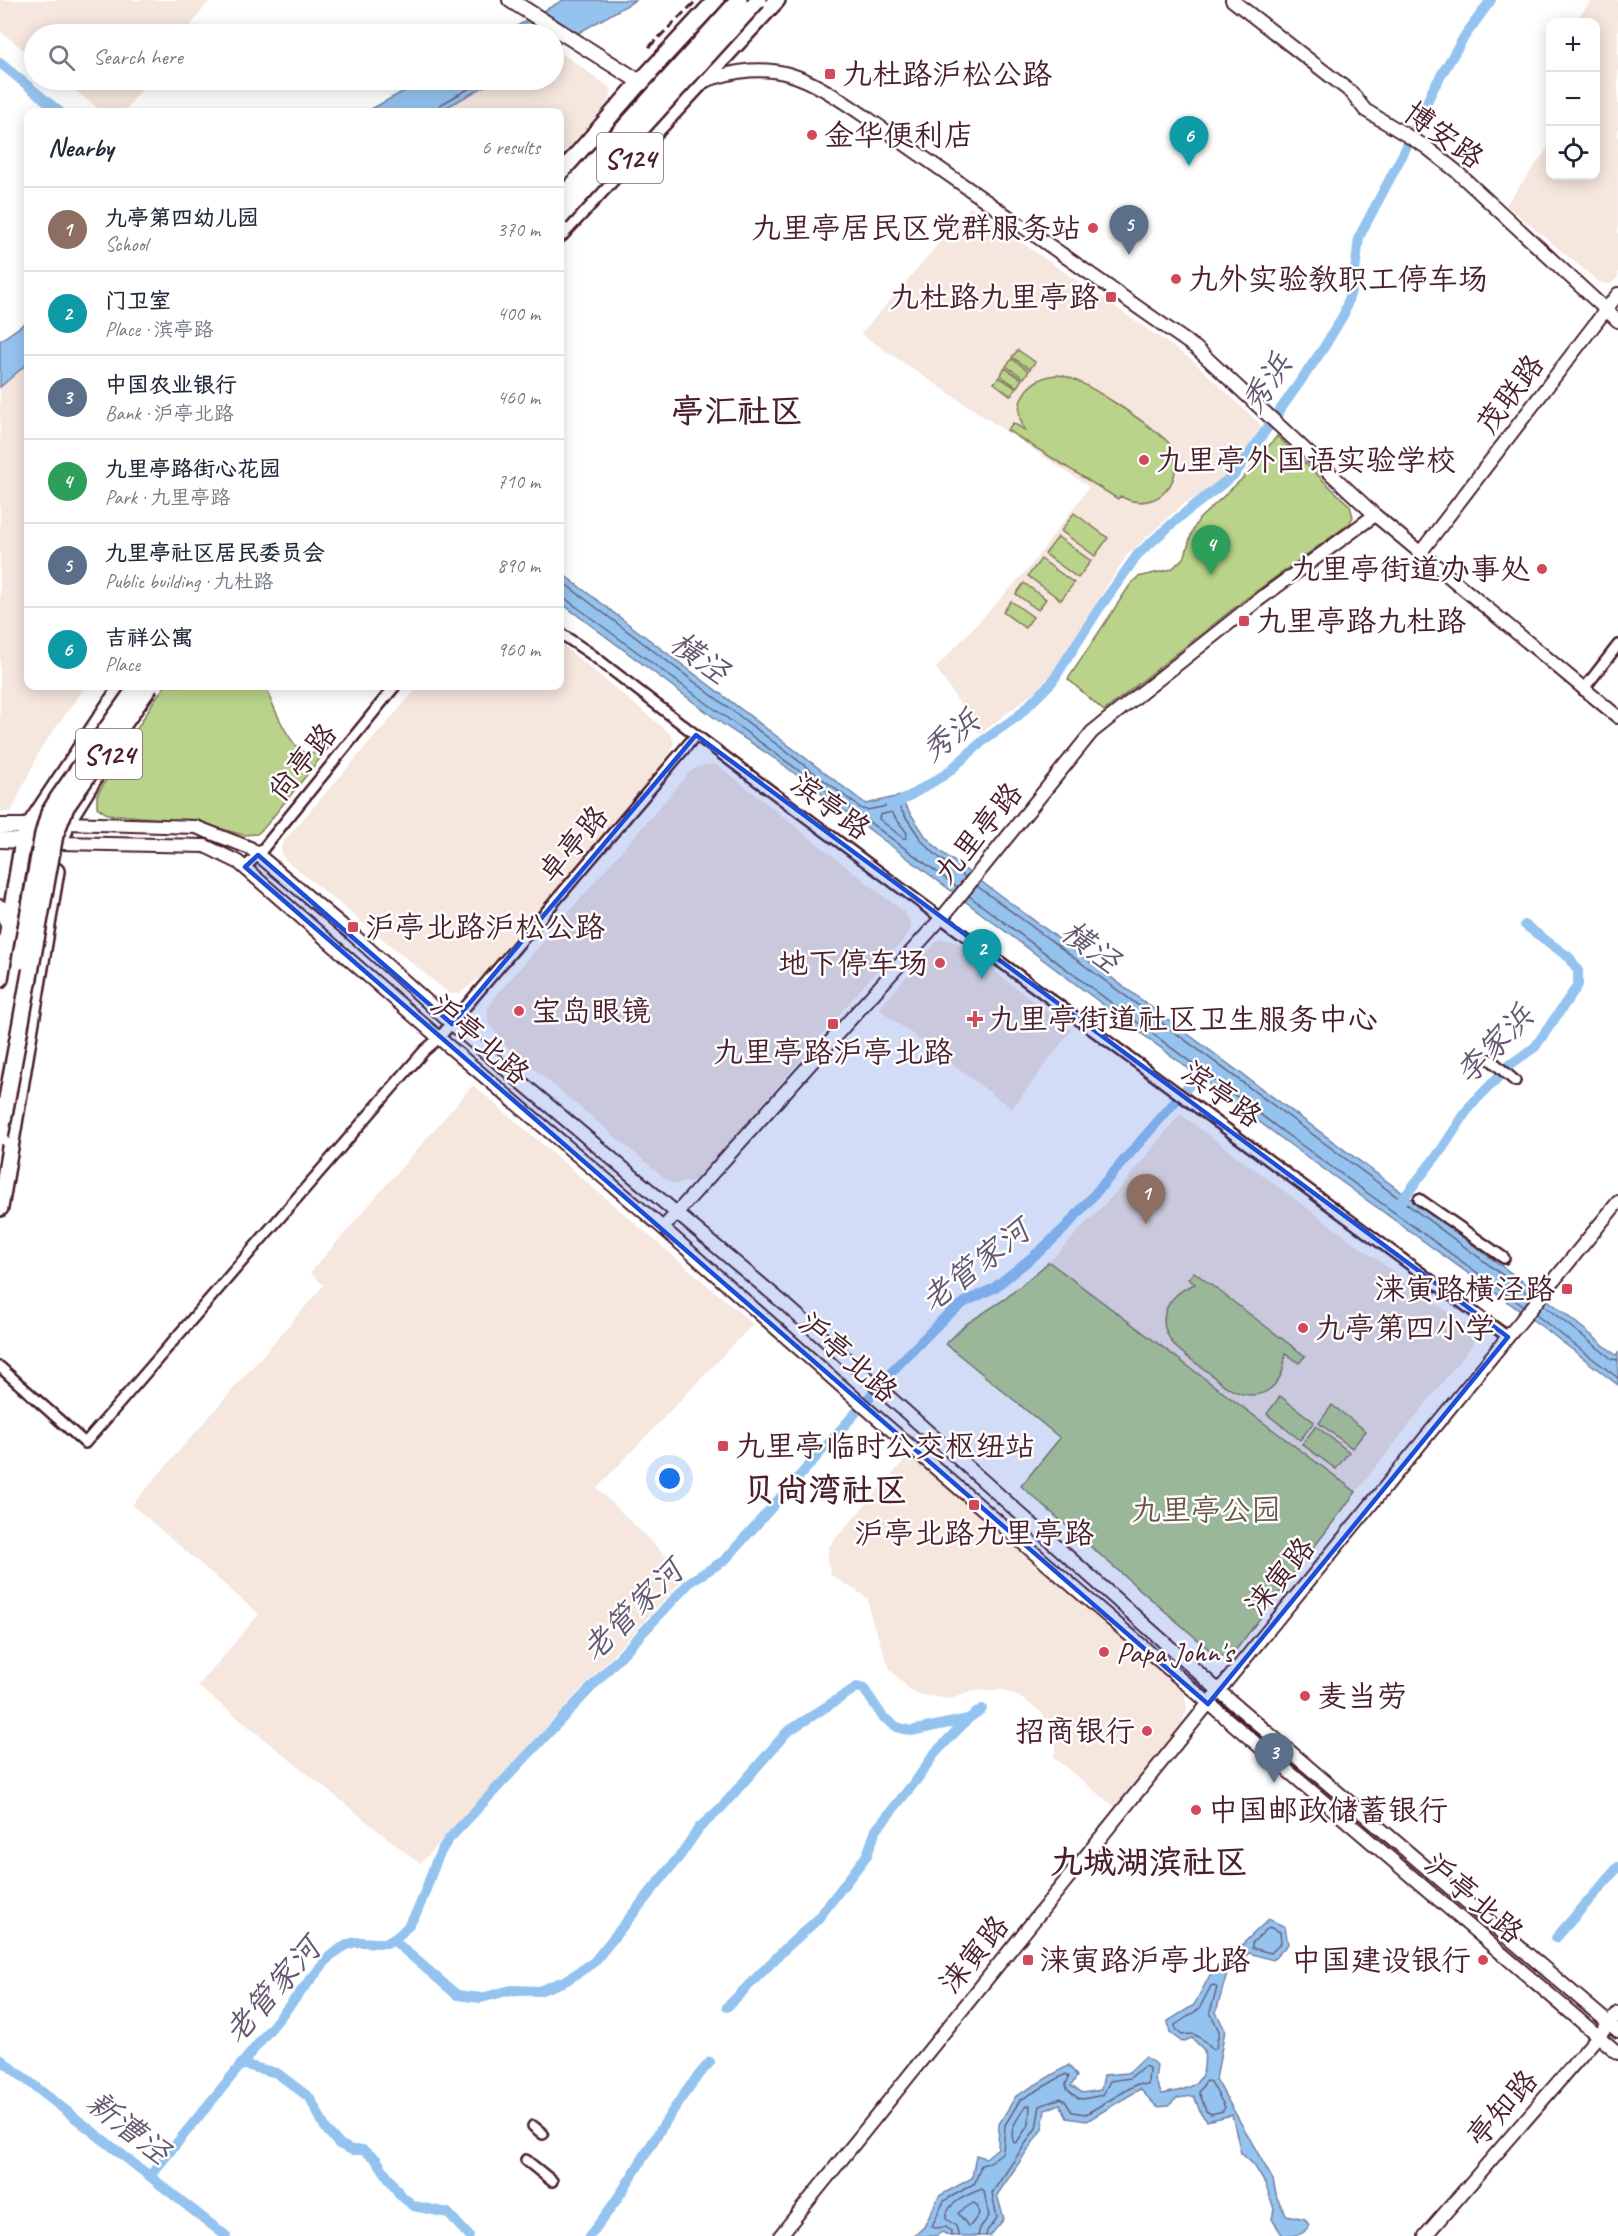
<!DOCTYPE html>
<html lang="en">
<head>
<meta charset="utf-8">
<style>
  body { margin:0; font-family:Caveat,"LXGW WenKai TC",sans-serif; background:#f6f6f7; color:#1f2937 }
  .controls { position:absolute; right:18px; top:18px; display:grid; overflow:hidden; border-radius:12px; box-shadow:0 3px 15px #0003 }
  .controls button { width:54px; height:54px; display:grid; place-items:center; padding:0; border:0; border-bottom:2px solid #e0e1e3; background:#fff; color:#1f2937; font:30px sans-serif }
  .you { position:absolute; left:670px; top:1479px; width:21px; height:21px; margin:-15px; border:4px solid #fff; border-radius:50%; background:#1a73e8; box-shadow:0 0 0 9px #1a73e833 }
  .badge { display:grid; place-items:center; width:39px; height:39px; border-radius:50%; background:#b45309; color:#fff; font-size:20px; font-weight:700 }
  .pin { position:absolute; translate:-50% -50px; filter:drop-shadow(0 2px 3px #0008) }
  .pin::after { content:''; position:absolute; top:32px; width:21px; height:18px; background:inherit; clip-path:polygon(0 0,100% 0,50% 100%) }
  .list { margin:0; padding:0; list-style:none }
  h2 { display:flex; justify-content:space-between; align-items:center; height:78px; margin:0; padding:0 24px; font-size:26px }
  h2 small { font-size:20px; font-weight:400; color:#747a83 }
  .list li { display:grid; grid-template-columns:39px 1fr auto; gap:18px; align-items:center; box-sizing:border-box; height:84px; padding:0 24px; border-top:2px solid #e0e1e3 }
  .list b { display:block; font-size:22px; white-space:nowrap }
  .list p { margin:0; font-size:20px; white-space:nowrap; color:#747a83 }
  .list em { font-size:20px; font-style:normal; color:#747a83 }
  .icon { flex:none; width:33px; height:33px; fill:none; stroke:currentColor; stroke-width:2; stroke-linecap:round; stroke-linejoin:round }
  .map { position:relative; flex:none; width:1618px; height:2236px; overflow:hidden }
  .search { position:absolute; background:#fff; box-shadow:0 3px 15px #0003; left:24px; top:24px; width:540px; height:66px; display:flex; align-items:center; gap:15px; box-sizing:border-box; padding:0 21px; border-radius:33px; color:#747a83; font-size:22px }
  .panel { position:absolute; background:#fff; box-shadow:0 3px 15px #0003; left:24px; top:108px; width:540px; height:582px; border-radius:12px }
  .map>svg:first-child { display:block }
</style>
</head>
<body>
<div class="map">
<svg width="1618" height="2236" viewBox="0 0 1618 2236">
  <rect width="100%" height="100%" fill="#fff"/>
  <filter id="ink" filterUnits="userSpaceOnUse"><feTurbulence type="fractalNoise" baseFrequency=".0167" numOctaves="2"/><feDisplacementMap in="SourceGraphic" scale="12" xChannelSelector="R" yChannelSelector="G"/><feConvolveMatrix kernelMatrix="1 2 1 2 8 2 1 2 1" color-interpolation-filters="sRGB"/></filter>
  <g filter="url(#ink)">
    <path fill="#f5e6de" d="M0,0H210L184,34H34V58L0,31Z
      M1592,0H1618V277L1612,283L1605,284L1599,282L1506,205L1550,145V176H1596V22H1574Z
      M554,48L609,87L612,91L608,104L560,157V112H438L496,80H554Z
      M61,80H149L124,112H103Z
      M970,207L1192,360L1262,426L1230,472L1210,489L1182,505L1127,555L1050,675L1033,693L980,734L936,668L1029,568L1089,487L861,334Z
      M28,363V686H86L41,748L11,812H0V387Z
      M560,643L666,730L671,735L674,743L670,753L518,948L464,990L458,994H450L286,860L282,855L281,847L284,841L419,686H560Z
      M706,765H716L724,770L904,912L910,921L911,927L908,934L702,1175L694,1181L675,1184L667,1180L503,1043L488,1022V1009L496,996L689,773L697,767Z
      M942,939L956,942L1071,1030L1012,1109L879,1009L936,942Z
      M473,1085L753,1324L597,1488L686,1576L420,1864L198,1686L259,1614L132,1505L324,1285L310,1273Z
      M1180,1114L1472,1330L1474,1336L1473,1344L1356,1492L1049,1262L1122,1186Z
      M910,1454L1180,1686L1184,1692L1187,1708L1182,1723L1115,1807L1054,1758L1057,1740L1051,1726L1041,1712L1023,1699L1004,1690L974,1691L950,1699L922,1695L909,1689L890,1669L871,1618L868,1598L831,1575L827,1561L829,1546Z"/>
    <path fill="#b9d38a" stroke="#82795a" stroke-width="1.5" d="M1018,350L1035,362L1030,369L1012,357Z
      M1012,359L1029,371L1024,378L1006,366Z
      M1005,368L1022,379L1017,387L1000,375Z
      M1058,375C1081,376 1149,425 1168,442C1191,477 1157,517 1120,496L1118,499L1007,430L1013,423L1025,430C1009,403 1029,376 1058,375Z
      M999,377L1016,388L1011,396L994,383Z
      M1277,436L1350,506L1353,517L1349,524L1244,600L1104,711L1068,679L1130,585L1138,577L1172,569L1185,556L1192,532L1199,519L1243,478Z
      M1074,513L1108,538L1095,556L1061,531Z
      M1058,537L1091,561L1078,578L1045,554Z
      M1041,559L1074,583L1061,600L1028,576Z
      M1024,583L1046,599L1038,610L1016,594Z
      M1011,601L1033,617L1025,628L1003,612Z
      M165,686H266C271,702 291,752 309,754L330,746L264,828L257,834L243,835L198,822L107,814L97,807V795L155,699Z
      M1049,1262L1356,1492L1235,1651C1227,1657 1222,1659 1213,1653L1021,1486L1060,1438L946,1344L966,1324L1005,1299Z
      M1194,1272L1305,1356L1299,1363L1285,1353C1286,1377 1270,1400 1243,1394C1229,1391 1218,1380 1208,1372C1197,1363 1184,1356 1175,1346C1153,1320 1167,1295 1195,1284L1188,1279Z
      M1280,1396L1314,1422L1300,1440L1267,1414Z
      M1332,1405L1366,1431L1352,1448L1319,1423Z
      M1316,1426L1349,1452L1336,1469L1302,1444Z"/>
    <path fill="#94c3ef" stroke="#7681a1" stroke-width="1.5" d="M563,0H636L554,47V34H503Z
      M424,80H496L438,112H366Z
      M28,321V363L0,387V341Z
      M560,572L866,804L899,796L926,837L940,851L1553,1304L1616,1355L1618,1353V1385L1548,1331L1285,1141L774,758L724,725L560,602Z
      M1269,1919L1285,1927L1288,1944L1273,1960L1249,1953L1227,1973L1216,2012L1225,2030L1216,2079L1273,2180L1277,2198L1286,2215L1305,2219L1309,2225C1304,2236 1295,2236 1283,2236L1272,2219L1274,2209L1266,2185L1254,2165L1241,2153L1232,2115L1207,2121L1201,2114L1194,2096L1177,2098L1168,2106L1157,2107L1140,2089L1087,2121L1067,2118L1060,2104L1045,2110L1042,2129L997,2195L1004,2219L990,2236H950L942,2232L936,2236H914L924,2227L939,2196L972,2178L976,2155L986,2158L998,2148L999,2124L1016,2096L1069,2065L1077,2076L1071,2086L1082,2093L1101,2090L1104,2075L1128,2073L1145,2057L1157,2065L1155,2080L1162,2094C1193,2089 1208,2084 1204,2050L1192,2038L1182,2042L1170,2033L1168,2021L1194,2005L1210,1975Z"/>
    <g fill="none" stroke-linecap="round" stroke-linejoin="round">
      <path stroke="#686179" stroke-width="1.5" d="M436,112L440,105L484,80
        M560,580L862,809L867,810L897,804L922,841L936,855L965,877
        M560,597L566,599C695,696 827,790 957,887
        M891,812L907,833L906,838H903L879,819L880,815Z
        M977,886L1531,1296
        M969,896L1289,1136L1523,1306
        M1543,1305L1612,1359L1618,1360
        M1536,1315L1618,1378
        M1269,1927L1280,1932L1281,1943L1271,1953L1252,1948V1943Z
        M1214,1985L1217,1988L1210,2012L1219,2031L1216,2048L1213,2050C1202,2040 1198,2031 1182,2035L1176,2030L1175,2025L1199,2009L1211,1986Z
        M1206,2081L1211,2082L1225,2107L1223,2111L1211,2114L1206,2111L1199,2092Z
        M1030,2105L1029,2124L1017,2142L1014,2143C1008,2129 1018,2118 1026,2106Z
        M973,2203L977,2205L979,2214L971,2225L968,2226L958,2213Z
        M951,2236V2231L946,2227L935,2228L932,2226L944,2201L975,2183L981,2165L989,2163L1003,2152L1005,2125L1020,2100L1066,2074L1069,2077L1066,2084L1067,2089L1078,2098L1083,2099L1103,2095L1110,2081L1130,2078L1144,2066L1149,2068L1148,2085L1137,2084L1086,2114L1072,2112L1065,2101L1061,2098L1040,2106L1036,2128L992,2193L997,2218L987,2231L986,2236
        M959,2236L956,2226L946,2219C945,2203 969,2194 982,2189L984,2191L989,2216L980,2228L978,2236"/>
      <path stroke="#94c3ef" stroke-width="10" d="M0,63L60,112
        M891,807L946,774L984,740L1018,716L1052,682L1098,610L1138,554L1181,516L1235,474L1323,349L1344,314L1354,281L1359,237L1404,152L1433,89L1464,37L1491,0
        M1398,1205L1442,1149L1470,1106L1511,1064L1535,1047L1578,985V971L1570,958L1525,925
        M1556,1938L1618,1867
        M393,1940L457,1995L481,1998L511,1990L539,1991L567,1980L594,1962L682,1853L699,1828L722,1807L787,1732L857,1687L864,1689L883,1717L897,1727L911,1731L968,1719
        M727,2007L787,1947L817,1920L867,1855L876,1830L918,1778L935,1753L968,1719L982,1709
        M0,2059L226,2236
        M241,2064L277,2073L310,2098L326,2129L339,2144L352,2150H363L376,2159L400,2195L414,2206L448,2213L469,2236
        M150,2176L330,1956C358,1935 357,1944 387,1943C427,1924 424,1871 449,1839L691,1581L725,1560L898,1365L946,1316L965,1302L994,1288L1040,1251L1065,1228L1207,1065
        M589,2236C635,2182 662,2115 710,2062"/>
      <defs>
        <path id="minor" d="M560,633L591,654L696,735L941,918L1508,1337
          M1583,690L1618,645
          M245,867L258,855L395,686
          M1491,1060L1515,1081
          M1419,1199L1504,1258
          M0,1367L85,1443L424,1051L439,1038L696,735
          M533,2126L543,2134
          M526,2160L552,2181"/>
        <path id="tertiary" d="M1232,0L1352,93L1365,110L1426,147L1456,171L1618,321
          M701,82C776,56 804,75 866,117L1196,348L1375,515L1618,717
          M1420,553L1618,294
          M66,823L196,827L250,848L350,932L452,1024L787,1306L1219,1691L1618,2031
          M60,843L205,846L238,862L439,1038L663,1228L874,1415L1198,1694L1618,2053
          M663,1228L945,914L1092,732L1257,601L1375,515
          M780,2236L1208,1704L1618,1202
          M1425,2236L1618,2013"/>
        <path id="secondary" d="M510,0L640,82L673,84
          M0,826H37
          M0,840L52,842
          M0,907L9,926"/>
        <path id="primary" d="M560,174L640,82L716,0
          M560,234L777,0
          M64,832L66,823L94,778
          M0,979L23,841L28,828L122,686
          M0,1208L56,871"/>
      </defs>
      <use href="#minor" stroke="#4a1f2b" stroke-width="14"/>
      <use href="#tertiary" stroke="#4a1f2b" stroke-width="16"/>
      <use href="#secondary" stroke="#4a1f2b" stroke-width="18"/>
      <use href="#primary" stroke="#4a1f2b" stroke-width="20"/>
      <use href="#minor" stroke="#fff" stroke-width="9"/>
      <use href="#tertiary" stroke="#fff" stroke-width="12"/>
      <use href="#secondary" stroke="#fff" stroke-width="14"/>
      <use href="#primary" stroke="#fff" stroke-width="15"/>
      <path stroke="#4a1f2b" stroke-width="3" stroke-dasharray="9 4.5" stroke-linecap="butt" d="M649,47L697,0"/>
      <defs>
        <path id="primary-bridge" d="M560,199L739,0
          M560,218L758,0
          M20,961L43,834L49,813L58,798L137,686
          M0,1137L55,835L66,807L150,686"/>
      </defs>
      <use href="#primary-bridge" stroke="#4a1f2b" stroke-width="20" stroke-linecap="butt"/>
      <use href="#primary-bridge" stroke="#fff" stroke-width="15"/>
    </g>
  </g>
  <path fill="#1d4ed8" fill-opacity="0.2" stroke="#1d4ed8" stroke-width="4.5" stroke-linejoin="round" d="M696,735L1508,1337L1208,1704L245,867L258,855L452,1024Z"/>
  <g fill="#d1495b" stroke="#fff" stroke-width="2">
    <rect x="824" y="68" width="12" height="12" rx="3"/>
    <circle cx="812" cy="135" r="6"/>
    <circle cx="1093" cy="228" r="6"/>
    <circle cx="1176" cy="279" r="6"/>
    <rect x="1105" y="291" width="12" height="12" rx="3"/>
    <circle cx="1144" cy="460" r="6"/>
    <circle cx="1542" cy="569" r="6"/>
    <rect x="1238" y="615" width="12" height="12" rx="3"/>
    <rect x="347" y="921" width="12" height="12" rx="3"/>
    <circle cx="940" cy="963" r="6"/>
    <circle cx="519" cy="1011" r="6"/>
    <path d="M972 1010h6v6h6v6h-6v6h-6v-6h-6v-6h6z"/>
    <rect x="827" y="1018" width="12" height="12" rx="3"/>
    <rect x="1561" y="1283" width="12" height="12" rx="3"/>
    <circle cx="1303" cy="1328" r="6"/>
    <rect x="717" y="1440" width="12" height="12" rx="3"/>
    <rect x="968" y="1499" width="12" height="12" rx="3"/>
    <circle cx="1104" cy="1652" r="6"/>
    <circle cx="1305" cy="1696" r="6"/>
    <circle cx="1147" cy="1731" r="6"/>
    <circle cx="1196" cy="1810" r="6"/>
    <rect x="1022" y="1954" width="12" height="12" rx="3"/>
    <circle cx="1483" cy="1960" r="6"/>
  </g>
  <g text-anchor="middle" stroke-width="5" stroke-linejoin="round" paint-order="stroke">
    <g fill="#fff" stroke="#80626b" stroke-width="1.5">
      <rect x="597" y="133" width="66" height="50" rx="4.5"/>
      <rect x="76" y="729" width="66" height="50" rx="4.5"/>
    </g>
    <g font-size="28" font-weight="bold" fill="#4a1f2b">
      <text x="630" y="168">S124</text>
      <text x="109" y="764">S124</text>
    </g>
    <g font-size="30" fill="#4a1f2b" stroke="#fff" text-anchor="start">
      <text x="842" y="84">九杜路沪松公路</text>
      <text x="824" y="145">金华便利店</text>
      <text x="1081" y="238" text-anchor="end">九里亭居民区党群服务站</text>
      <text x="1188" y="289">九外实验教职工停车场</text>
      <text x="1099" y="307" text-anchor="end">九杜路九里亭路</text>
      <text x="1156" y="470">九里亭外国语实验学校</text>
      <text x="1530" y="579" text-anchor="end">九里亭街道办事处</text>
      <text x="1256" y="631">九里亭路九杜路</text>
      <text x="365" y="937">沪亭北路沪松公路</text>
      <text x="928" y="973" text-anchor="end">地下停车场</text>
      <text x="531" y="1021">宝岛眼镜</text>
      <text x="988" y="1029">九里亭街道社区卫生服务中心</text>
      <text x="833" y="1062" text-anchor="middle">九里亭路沪亭北路</text>
      <text x="1555" y="1299" text-anchor="end">涞寅路横泾路</text>
      <text x="1315" y="1338">九亭第四小学</text>
      <text x="735" y="1456">九里亭临时公交枢纽站</text>
      <text x="974" y="1543" text-anchor="middle">沪亭北路九里亭路</text>
      <text x="1116" y="1662">Papa John's</text>
      <text x="1317" y="1706">麦当劳</text>
      <text x="1135" y="1741" text-anchor="end">招商银行</text>
      <text x="1208" y="1820">中国邮政储蓄银行</text>
      <text x="1040" y="1970">涞寅路沪亭北路</text>
      <text x="1471" y="1970" text-anchor="end">中国建设银行</text>
    </g>
    <g font-size="30" fill="#4a1f2b" stroke="#fff">
      <text transform="translate(1444 135) rotate(36)" y="10">博安路</text>
      <text transform="translate(1510 394) rotate(-53)" y="10">茂联路</text>
      <text transform="translate(302 762) rotate(-51)" y="10">尚亭路</text>
      <text transform="translate(831 806) rotate(37)" y="10">滨亭路</text>
      <text transform="translate(978 833) rotate(-51)" y="10">九里亭路</text>
      <text transform="translate(573 844) rotate(-50)" y="10">卓亭路</text>
      <text transform="translate(480 1039) rotate(41)" y="10">沪亭北路</text>
      <text transform="translate(1222 1094) rotate(36)" y="10">滨亭路</text>
      <text transform="translate(848 1357) rotate(41)" y="10">沪亭北路</text>
      <text transform="translate(1280 1576) rotate(-51)" y="10">涞寅路</text>
      <text transform="translate(1474 1898) rotate(41)" y="10">沪亭北路</text>
      <text transform="translate(974 1954) rotate(-51)" y="10">涞寅路</text>
      <text transform="translate(1502 2108) rotate(-49)" y="10">亭知路</text>
    </g>
    <g font-size="30" fill="#6b5548" stroke="#fff">
      <text x="1206" y="1520">九里亭公园</text>
    </g>
    <g font-size="32" font-style="italic" fill="#645870" stroke="#fff">
      <text transform="translate(1266 383) rotate(-56)" y="11">秀浜</text>
      <text transform="translate(700 657) rotate(36)" y="11">横泾</text>
      <text transform="translate(950 735) rotate(-37)" y="11">秀浜</text>
      <text transform="translate(1091 946) rotate(37)" y="11">横泾</text>
      <text transform="translate(1494 1044) rotate(-46)" y="11">李家浜</text>
      <text transform="translate(975 1265) rotate(-38)" y="11">老管家河</text>
      <text transform="translate(632 1610) rotate(-45)" y="11">老管家河</text>
      <text transform="translate(272 1990) rotate(-49)" y="11">老管家河</text>
      <text transform="translate(129 2127) rotate(38)" y="11">新漕泾</text>
    </g>
    <g font-size="33" font-weight="bold" fill="#4a1f2b" stroke="#fff">
      <text x="737" y="422">亭汇社区</text>
      <text x="825" y="1501">贝尚湾社区</text>
      <text x="1149" y="1873">九城湖滨社区</text>
    </g>
  </g>
</svg>
<div class="controls">
<button>+</button>
<button>−</button>
<button><svg class="icon" aria-label="locate" viewBox="0 0 24 24"><circle cx="12" cy="12" r="6"/><path d="M12 2v4M12 18v4M2 12h4M18 12h4"/></svg></button>
</div>
<div class="you"></div>
<div class="pin badge" style="left:1146px;top:1224px;background:#8d6e63">1</div>
<div class="pin badge" style="left:982px;top:979px;background:#0f9aa8">2</div>
<div class="pin badge" style="left:1274px;top:1783px;background:#5c6f8a">3</div>
<div class="pin badge" style="left:1211px;top:575px;background:#2e9e5b">4</div>
<div class="pin badge" style="left:1129px;top:255px;background:#5c6f8a">5</div>
<div class="pin badge" style="left:1189px;top:166px;background:#0f9aa8">6</div>
<div class="search"><svg class="icon" aria-label="search" viewBox="0 0 24 24"><circle cx="10" cy="10" r="6"/><path d="M15 15l6 6"/></svg>Search here</div>
<section class="panel">
<h2>Nearby<small>6 results</small></h2>
<ul class="list">
<li><span class="badge" style="background:#8d6e63">1</span><div><b>九亭第四幼儿园</b><p>School</p></div><em>370 m</em></li>
<li><span class="badge" style="background:#0f9aa8">2</span><div><b>门卫室</b><p>Place · 滨亭路</p></div><em>400 m</em></li>
<li><span class="badge" style="background:#5c6f8a">3</span><div><b>中国农业银行</b><p>Bank · 沪亭北路</p></div><em>460 m</em></li>
<li><span class="badge" style="background:#2e9e5b">4</span><div><b>九里亭路街心花园</b><p>Park · 九里亭路</p></div><em>710 m</em></li>
<li><span class="badge" style="background:#5c6f8a">5</span><div><b>九里亭社区居民委员会</b><p>Public building · 九杜路</p></div><em>890 m</em></li>
<li><span class="badge" style="background:#0f9aa8">6</span><div><b>吉祥公寓</b><p>Place</p></div><em>960 m</em></li>
</ul>
</section>
</div>
</body>
</html>
